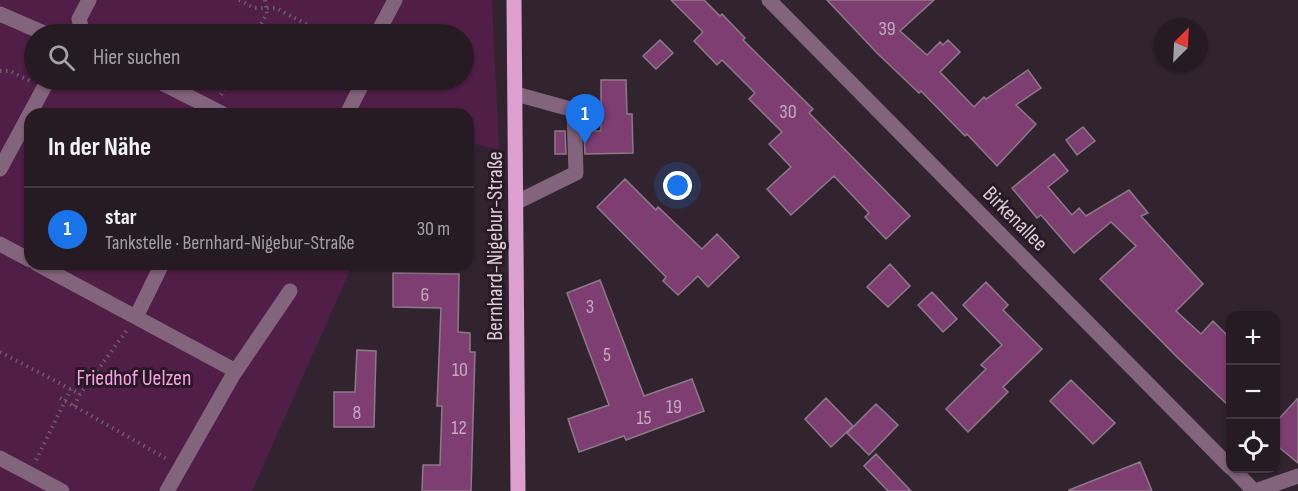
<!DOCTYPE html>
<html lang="de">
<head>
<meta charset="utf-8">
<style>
  body { margin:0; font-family:"Sofia Sans Condensed",sans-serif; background:#322830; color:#f1f3f6 }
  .controls { position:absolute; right:18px; bottom:18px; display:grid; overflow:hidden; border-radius:12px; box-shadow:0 2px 4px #0004 }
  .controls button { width:54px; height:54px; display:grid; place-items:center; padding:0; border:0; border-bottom:2px solid #423941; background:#261b23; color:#f1f3f6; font:30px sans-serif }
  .compass { position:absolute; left:1154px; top:18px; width:54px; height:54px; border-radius:50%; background:#261b23; box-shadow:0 2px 4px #0004; rotate:24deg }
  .you { position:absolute; left:678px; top:186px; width:21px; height:21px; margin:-15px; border:4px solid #fff; border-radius:50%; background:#1a73e8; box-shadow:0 0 0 9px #1a73e833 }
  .badge { display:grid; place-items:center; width:39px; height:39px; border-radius:50%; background:#1a73e8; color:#fff; font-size:20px; font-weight:700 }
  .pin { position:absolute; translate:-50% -50px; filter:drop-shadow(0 2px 3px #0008) }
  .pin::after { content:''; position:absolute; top:32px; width:21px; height:18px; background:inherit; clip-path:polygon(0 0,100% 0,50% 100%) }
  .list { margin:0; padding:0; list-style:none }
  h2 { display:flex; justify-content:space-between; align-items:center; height:78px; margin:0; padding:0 24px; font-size:26px }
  h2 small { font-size:20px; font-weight:400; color:#a4a1a6 }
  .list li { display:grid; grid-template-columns:39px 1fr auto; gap:18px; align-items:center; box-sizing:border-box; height:84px; padding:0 24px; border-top:2px solid #423941 }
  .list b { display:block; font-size:22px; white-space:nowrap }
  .list p { margin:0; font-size:20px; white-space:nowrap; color:#a4a1a6 }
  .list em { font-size:20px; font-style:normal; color:#a4a1a6 }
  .icon { flex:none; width:33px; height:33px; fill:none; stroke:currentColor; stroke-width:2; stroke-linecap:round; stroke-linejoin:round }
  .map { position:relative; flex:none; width:1298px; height:491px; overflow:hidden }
  .search { position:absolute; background:#261b23; box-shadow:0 2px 4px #0004; left:24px; top:24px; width:450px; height:66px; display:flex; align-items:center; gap:15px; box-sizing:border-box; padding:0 21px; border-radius:33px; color:#a4a1a6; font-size:22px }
  .panel { position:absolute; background:#261b23; box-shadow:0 2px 4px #0004; left:24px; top:108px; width:450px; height:162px; border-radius:18px }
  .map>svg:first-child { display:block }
</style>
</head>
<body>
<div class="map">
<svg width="1298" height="491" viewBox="0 0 1298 491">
  <rect width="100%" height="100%" fill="#32242f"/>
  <path fill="#511e48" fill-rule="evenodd" d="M0,0H492L499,150L468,142V114H30V264H353L252,491H0ZM34,34H464V80H34Z"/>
  <path fill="#7e3e72" stroke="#8c7a87" stroke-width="1.5" d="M671,0H704L720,16L722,14L745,38L743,40L813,109L809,113L910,216L886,239L865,217L869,213L834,176L791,215L767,189L791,167L769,144L782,132L749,99L755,93L722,60L717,65L694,41L703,32Z
    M827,0H934L900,31L927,55L940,42L943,45L948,40L960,52L940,72L974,107L984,97L986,99L1028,70L1041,88L1016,105L1036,124L997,166L967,134L965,136L921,91L919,93L877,53Z
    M660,40L673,53L656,69L643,56Z
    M601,80H626L627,114H632L633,153L585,154L584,131H601Z
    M1083,127L1095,141L1077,155L1066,140Z
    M555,131H565L566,154H555Z
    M1054,154L1068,171L1048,187L1072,215L1079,208L1086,216L1129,190L1148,213L1141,216L1203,284L1176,311L1201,334L1213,321L1230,338V407L1178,358L1100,279L1136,246L1111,222L1074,253L1041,215L1037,218L1012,188Z
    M625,179L656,210L658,207L702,249L717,234L739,257L708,287L698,276L678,295L663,281L666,277L597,207Z
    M890,264L910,286L888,307L867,287Z
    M393,273L459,274L458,332L470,333V352H475L471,491H422L423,465H440L442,406H437L441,308L393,307Z
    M600,280L644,396L692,379L704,411L626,440L624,436L579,452L568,419L609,405L567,293Z
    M986,282L1008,305L1003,310L1042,349L1003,387L1008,392L968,432L946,409L986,369L981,365L1002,345L963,305Z
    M932,292L957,319L943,332L918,305Z
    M357,350L376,351L374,427H334V392H355Z
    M1071,380L1115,423L1093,444L1050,401Z
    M826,398L853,426L831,447L805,419Z
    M1298,398V463L1275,444V423Z
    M876,404L898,425L869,455L847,433Z
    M876,454L911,491H888L864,466Z
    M1140,462L1152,491H1069V490Z"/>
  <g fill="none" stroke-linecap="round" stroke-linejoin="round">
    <path stroke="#6a5d67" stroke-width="4" stroke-dasharray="1.5 4.5" stroke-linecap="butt" d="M239,0L254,8H276L325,34
      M255,34L267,14L265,0
      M0,71H10L30,81
      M221,95L230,80
      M0,352L80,394
      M60,398L167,459
      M74,406L80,394L127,330
      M36,460L71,389"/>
    <path stroke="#82657c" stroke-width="15" d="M769,0L1230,467
      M0,14L46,34
      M83,34L79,19L89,0
      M377,34L395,0
      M156,80L223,114
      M516,94L574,110L576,173L517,202
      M347,114L364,80
      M0,169L48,80
      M0,244L30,260
      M37,264L236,371
      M136,317L162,264
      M0,458L62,491
      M1232,468L1254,491
      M167,491L233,375L290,291
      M1255,491L1298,476"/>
    <path stroke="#dc9fcf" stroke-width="15" d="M514,0L518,491"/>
  </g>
  <g text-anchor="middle" stroke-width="6" stroke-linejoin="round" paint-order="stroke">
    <g font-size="20" fill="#c2abbd">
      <text x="887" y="35">39</text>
      <text x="788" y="118">30</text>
      <text x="425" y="301">6</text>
      <text x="590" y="313">3</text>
      <text x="607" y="361">5</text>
      <text x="460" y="376">10</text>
      <text x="674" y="413">19</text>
      <text x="357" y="419">8</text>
      <text x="644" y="424">15</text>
      <text x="459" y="434">12</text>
    </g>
    <g font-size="22" fill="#d9cfd6" stroke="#281a25">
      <text transform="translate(1016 218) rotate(45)" y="8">Birkenallee</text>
      <text transform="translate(494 246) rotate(-90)" y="8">Bernhard-Nigebur-Straße</text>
    </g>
    <g font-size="22" fill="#fc9fea" stroke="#281a25">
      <text x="134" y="385">Friedhof Uelzen</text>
    </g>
  </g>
</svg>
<div class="controls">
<button>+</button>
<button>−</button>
<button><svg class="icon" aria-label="locate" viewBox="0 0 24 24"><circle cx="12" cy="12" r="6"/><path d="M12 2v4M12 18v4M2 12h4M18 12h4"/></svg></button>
</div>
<svg class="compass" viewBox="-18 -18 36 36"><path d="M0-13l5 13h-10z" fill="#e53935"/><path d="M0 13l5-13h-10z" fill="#a4a1a6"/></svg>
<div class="you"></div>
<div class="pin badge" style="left:585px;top:144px">1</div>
<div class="search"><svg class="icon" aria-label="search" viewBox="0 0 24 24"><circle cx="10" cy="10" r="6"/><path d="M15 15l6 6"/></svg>Hier suchen</div>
<section class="panel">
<h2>In der Nähe<small></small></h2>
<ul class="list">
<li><span class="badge">1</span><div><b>star</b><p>Tankstelle · Bernhard-Nigebur-Straße</p></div><em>30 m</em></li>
</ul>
</section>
</div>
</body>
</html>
